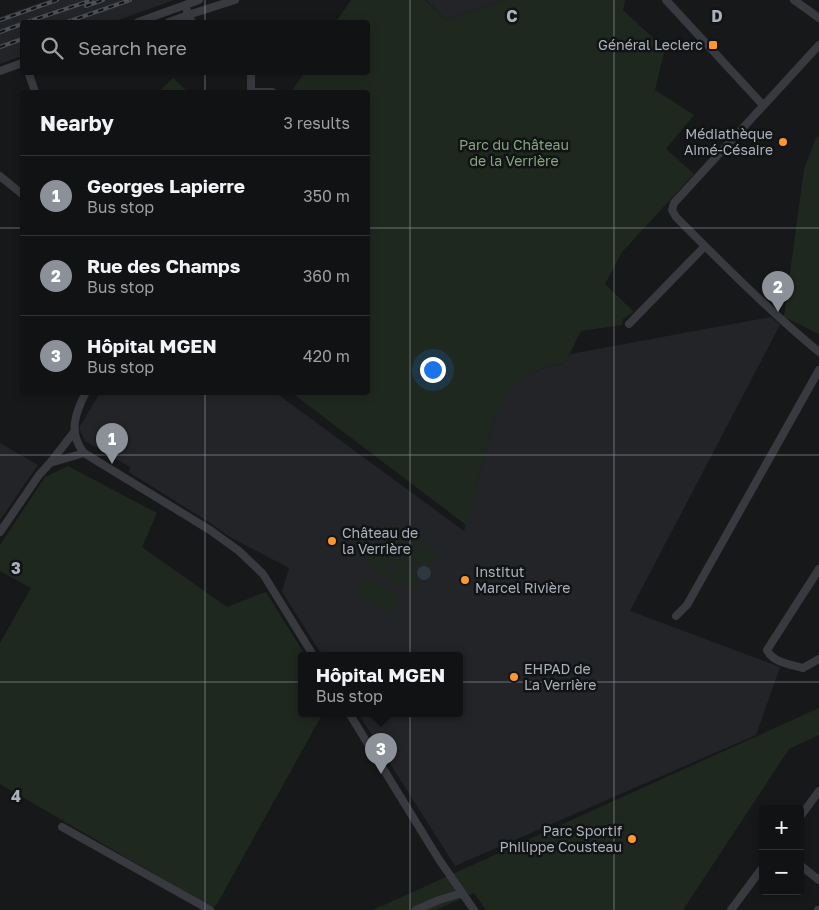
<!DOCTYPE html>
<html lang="en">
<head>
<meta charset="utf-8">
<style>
  body { margin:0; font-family:"Golos Text",sans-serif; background:#1a1b1d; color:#f1f3f6 }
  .controls { position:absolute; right:15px; bottom:15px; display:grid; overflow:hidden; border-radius:5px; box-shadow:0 2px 8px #0003 }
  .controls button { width:45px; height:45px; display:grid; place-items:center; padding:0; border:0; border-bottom:1px solid #303234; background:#111214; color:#f1f3f6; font:25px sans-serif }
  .you { position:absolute; left:432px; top:369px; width:18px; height:18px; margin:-12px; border:4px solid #fff; border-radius:50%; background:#1a73e8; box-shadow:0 0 0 8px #1a73e833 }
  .badge { display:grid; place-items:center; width:32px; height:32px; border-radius:50%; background:#8c9099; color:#fff; font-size:16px; font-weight:700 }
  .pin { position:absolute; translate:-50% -41px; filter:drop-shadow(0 1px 2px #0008) }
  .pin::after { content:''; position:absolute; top:26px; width:18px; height:15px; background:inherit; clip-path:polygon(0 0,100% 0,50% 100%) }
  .popup { position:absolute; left:298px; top:652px; width:165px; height:65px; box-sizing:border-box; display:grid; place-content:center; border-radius:5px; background:#111214; filter:drop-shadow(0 1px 4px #0005); font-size:16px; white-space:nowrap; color:#9c9ea0 }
  .popup b { font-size:19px; color:#f1f3f6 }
  .popup::after { content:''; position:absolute; left:50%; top:100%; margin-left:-10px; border:10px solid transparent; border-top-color:#111214 }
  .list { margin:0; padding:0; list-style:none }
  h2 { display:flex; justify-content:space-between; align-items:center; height:65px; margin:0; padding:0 20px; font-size:21px }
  h2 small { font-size:16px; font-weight:400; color:#9c9ea0 }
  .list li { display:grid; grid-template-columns:32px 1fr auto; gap:15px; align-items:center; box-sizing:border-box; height:80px; padding:0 20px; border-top:1px solid #303234 }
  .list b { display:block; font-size:19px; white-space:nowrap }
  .list p { margin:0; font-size:16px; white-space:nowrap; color:#9c9ea0 }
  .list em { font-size:16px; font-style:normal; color:#9c9ea0 }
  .icon { flex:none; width:28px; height:28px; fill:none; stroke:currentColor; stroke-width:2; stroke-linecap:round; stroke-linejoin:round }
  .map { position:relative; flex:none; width:819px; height:910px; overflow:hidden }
  .search { position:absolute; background:#111214; box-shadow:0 2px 8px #0003; left:20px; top:20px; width:350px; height:55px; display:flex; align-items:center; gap:12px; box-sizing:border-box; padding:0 18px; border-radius:5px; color:#9c9ea0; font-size:19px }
  .panel { position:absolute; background:#111214; box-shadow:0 2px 8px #0003; left:20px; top:90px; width:350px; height:305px; border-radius:5px }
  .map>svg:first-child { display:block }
</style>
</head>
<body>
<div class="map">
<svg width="819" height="910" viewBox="0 0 819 910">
  <rect width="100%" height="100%" fill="#17181a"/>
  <path fill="#232427" d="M48,0H174L113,22H22V56L0,64V17Z
    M426,0H504L446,20Z
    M771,317L780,325L630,611L780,667L756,735L455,866L358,713H460V655H322L282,592L289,568L230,537L207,521L129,472L130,467L85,441L79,428L100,393H276L464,531L495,416L500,403L507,393L515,383L526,375L547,367L565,363L570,354Z
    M0,443L38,465L0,520Z"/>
  <path fill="#1f281f" d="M351,0H425L446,20L504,0H625L623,10L665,49L655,90L694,115L666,149L694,174L622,252L605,284L634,312L623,319L622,325L581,331L565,363C530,369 509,382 495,416L466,525L292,393L368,392V92H291L304,73L368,72V22H336Z
    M173,78L188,92H158Z
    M819,136V334L784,317L804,169L816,138Z
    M68,466L157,513L142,547L227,607L266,592L305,655H302V713H323L217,904L213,908L0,784V643L31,588L0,571V545L45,477Z
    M387,523L391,525L402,540L400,543L382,539L380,537Z
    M412,536L432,548L431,549L411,545L409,541Z
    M382,541L400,544L402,549L399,554L381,543Z
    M379,547L397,558L394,563H389L378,550Z
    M411,547L435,552L436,555L431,565L425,562L419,564L409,549Z
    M372,548L376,550L388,565L386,567L368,564L364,562Z
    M404,550H408L418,564L417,566L401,556Z
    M399,559L415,568L414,570L398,568L396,564Z
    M369,566L387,568L389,573L386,578Z
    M398,570L414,572L415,577L420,582L413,591L397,572Z
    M396,573L406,588L405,589L388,579L391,574Z
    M366,577L399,596L390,613L356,593Z
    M819,708V735L789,749L683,910H486L474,893L436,910H373Z"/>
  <path fill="#2c393f" d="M417 573a7 7 0 1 1 14 0a7 7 0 1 1-14 0Z"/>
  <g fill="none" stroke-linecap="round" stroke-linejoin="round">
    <path stroke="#383a3f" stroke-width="8" d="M666,0L763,105
      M794,0L819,18
      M186,6L188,15L235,0
      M138,22L199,0
      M169,22L188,15L192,22
      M819,45L674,203L672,210L676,217C722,263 768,310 819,352
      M0,71L22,63
      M32,72L29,74L35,92
      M251,92H272
      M251,92V72
      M0,176L22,194
      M629,324L705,246
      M86,392C75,413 68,433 84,453L210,530L239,551L263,574L313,655
      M50,463L84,453
      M0,532L39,475L50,463L74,432
      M819,569L767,650C773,663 791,664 803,668L819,659
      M676,616L687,605L819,370
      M349,713L438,858L474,910
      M800,817L819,791
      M62,827L210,910
      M800,865L819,880
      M416,910L439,900L462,893
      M731,910L763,867
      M818,910H819"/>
    <defs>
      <path id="rail" d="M86,6L103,0
        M0,20L57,0
        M27,22L92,0
        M67,22L130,0
        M0,32L22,24
        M0,47L22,39"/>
    </defs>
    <use href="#rail" stroke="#4b4f54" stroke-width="4"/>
    <use href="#rail" stroke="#121315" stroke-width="2" stroke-dasharray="5.5" stroke-linecap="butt"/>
  </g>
  <path fill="none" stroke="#a9b1ba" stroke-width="1" stroke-opacity="0.55" d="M205,0V22M410,0V910M614,0V910M205,72V92M0,228H22M368,228H819M205,392V910M0,455H819M0,682H819"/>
  <g fill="#fb972e" stroke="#121315" stroke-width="2">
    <rect x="708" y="40" width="10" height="10" rx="2.5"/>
    <circle cx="783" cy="142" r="5"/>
    <circle cx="332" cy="541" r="5"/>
    <circle cx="465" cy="580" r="5"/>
    <circle cx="514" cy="677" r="5"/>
    <circle cx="632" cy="839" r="5"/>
  </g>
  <g text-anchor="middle" stroke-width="5" stroke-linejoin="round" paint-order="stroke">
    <g font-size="14" fill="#a9b1ba" stroke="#121315" text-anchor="end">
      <text x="703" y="50">Général Leclerc</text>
      <text x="773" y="139">Médiathèque<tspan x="773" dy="16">Aimé-Césaire</tspan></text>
      <text x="342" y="538" text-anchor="start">Château de<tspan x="342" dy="16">la Verrière</tspan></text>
      <text x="475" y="577" text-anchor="start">Institut<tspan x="475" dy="16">Marcel Rivière</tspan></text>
      <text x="524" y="674" text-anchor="start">EHPAD de<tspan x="524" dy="16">La Verrière</tspan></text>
      <text x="622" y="836">Parc Sportif<tspan x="622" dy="16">Philippe Cousteau</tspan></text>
    </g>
    <g font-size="14" fill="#83a67f" stroke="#121315">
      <text x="514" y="150">Parc du Château<tspan x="514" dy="16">de la Verrière</tspan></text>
    </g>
  </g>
  <g font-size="16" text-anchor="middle" font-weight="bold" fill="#a9b1ba" stroke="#121315" stroke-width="5" stroke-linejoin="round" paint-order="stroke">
    <text x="512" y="22">C</text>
    <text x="717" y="22">D</text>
    <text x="16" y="574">3</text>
    <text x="16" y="802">4</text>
  </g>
</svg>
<div class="controls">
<button>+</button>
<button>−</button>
</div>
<div class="you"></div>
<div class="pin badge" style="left:112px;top:464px">1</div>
<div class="pin badge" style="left:778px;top:312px">2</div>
<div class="pin badge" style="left:381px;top:774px">3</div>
<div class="popup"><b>Hôpital MGEN</b>Bus stop</div>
<div class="search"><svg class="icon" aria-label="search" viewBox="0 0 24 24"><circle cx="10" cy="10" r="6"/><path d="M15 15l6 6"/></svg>Search here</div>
<section class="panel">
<h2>Nearby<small>3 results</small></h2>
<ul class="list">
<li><span class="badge">1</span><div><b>Georges Lapierre</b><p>Bus stop</p></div><em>350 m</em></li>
<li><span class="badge">2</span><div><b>Rue des Champs</b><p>Bus stop</p></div><em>360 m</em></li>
<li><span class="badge">3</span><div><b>Hôpital MGEN</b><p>Bus stop</p></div><em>420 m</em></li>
</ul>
</section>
</div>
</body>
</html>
